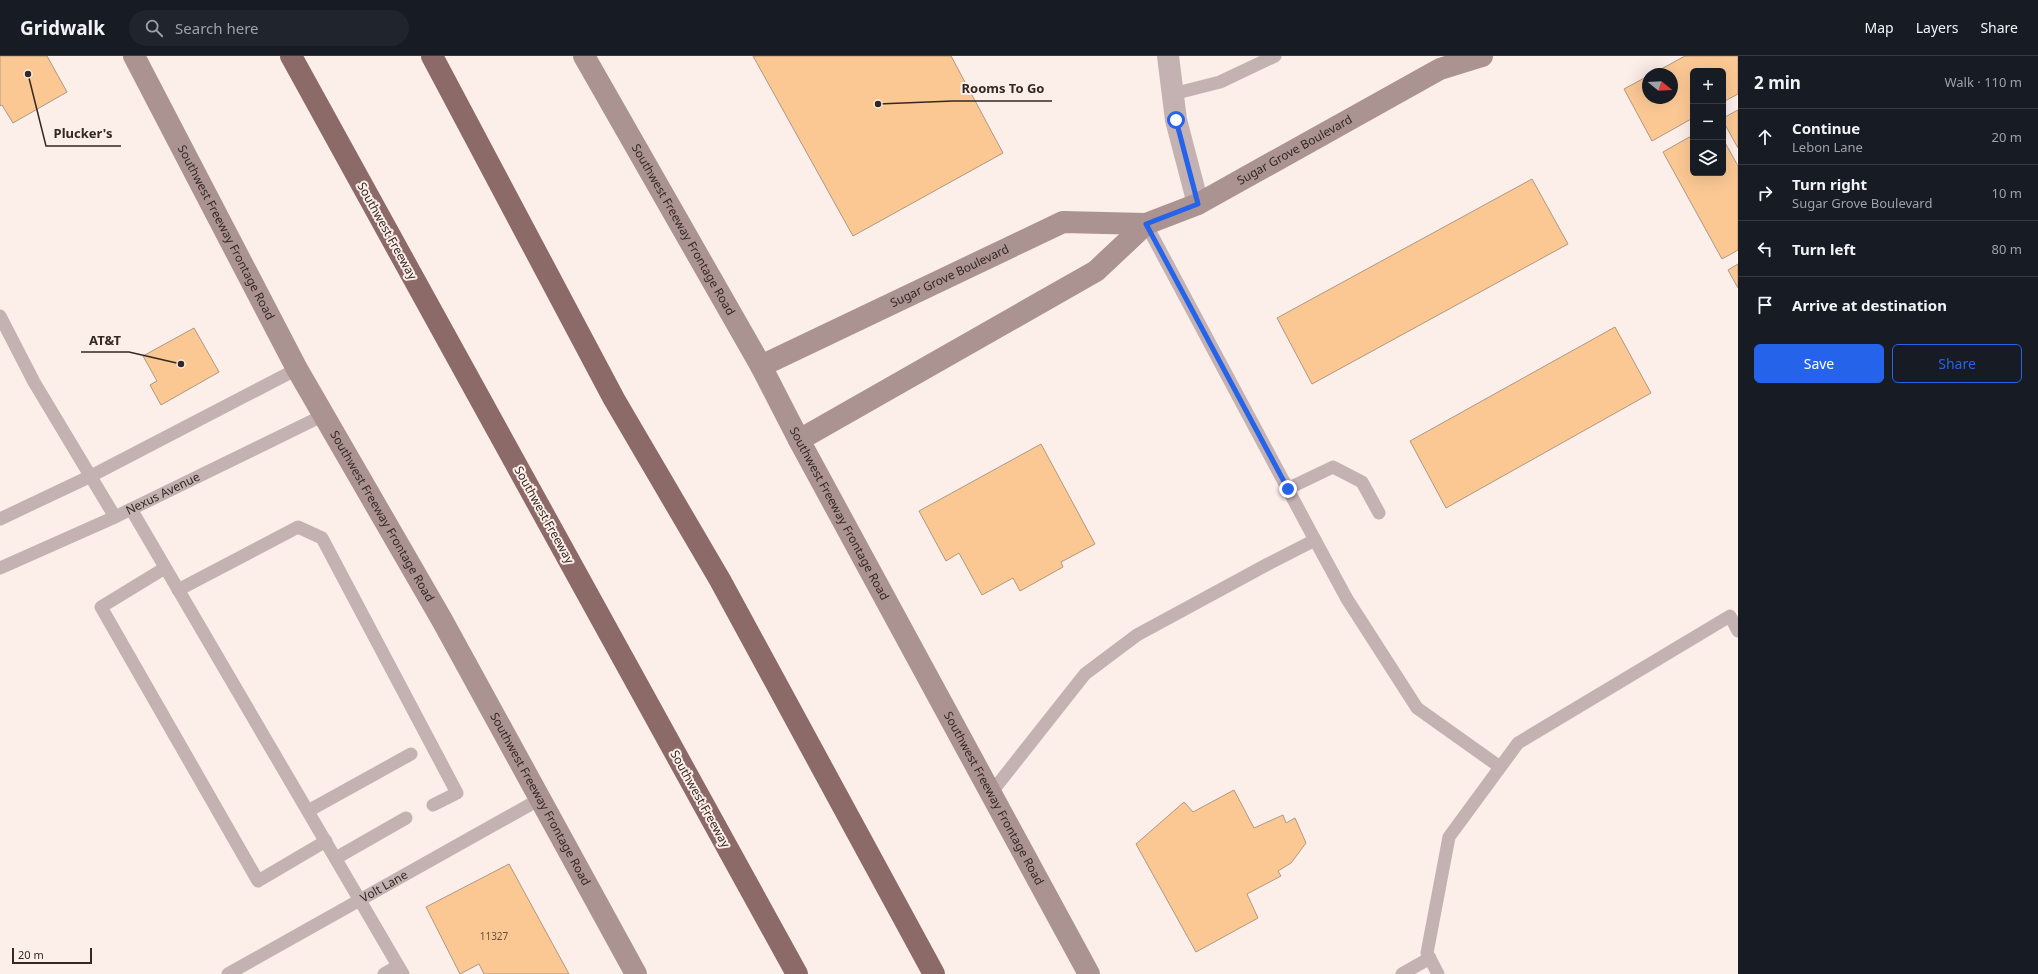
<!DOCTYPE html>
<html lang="en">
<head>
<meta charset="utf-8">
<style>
  body { margin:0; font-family:"Noto Sans",sans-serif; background:#20242c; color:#f1f3f6 }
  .controls { position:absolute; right:12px; top:12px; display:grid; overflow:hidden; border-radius:6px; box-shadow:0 4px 16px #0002 }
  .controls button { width:36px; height:36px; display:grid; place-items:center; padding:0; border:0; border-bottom:1px solid #363941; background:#171b24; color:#f1f3f6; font:20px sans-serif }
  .compass { position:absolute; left:1642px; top:12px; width:36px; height:36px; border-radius:50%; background:#171b24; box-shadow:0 4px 16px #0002; rotate:108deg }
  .scale { position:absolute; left:12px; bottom:10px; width:80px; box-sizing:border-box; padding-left:4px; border:2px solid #352823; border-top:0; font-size:11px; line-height:14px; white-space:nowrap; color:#352823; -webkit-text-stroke:3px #fceee9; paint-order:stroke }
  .stop { position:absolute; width:12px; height:12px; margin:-9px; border:3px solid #2563eb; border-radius:50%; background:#fff }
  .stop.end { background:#2563eb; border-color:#fff; box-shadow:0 1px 4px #0008 }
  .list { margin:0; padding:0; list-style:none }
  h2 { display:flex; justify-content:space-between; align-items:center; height:52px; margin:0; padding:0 16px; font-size:17px }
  h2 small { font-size:13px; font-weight:400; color:#9ea1a6 }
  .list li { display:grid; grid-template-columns:26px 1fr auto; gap:12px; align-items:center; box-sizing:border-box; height:56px; padding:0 16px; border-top:1px solid #363941 }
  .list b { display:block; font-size:15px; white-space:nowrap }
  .list p { margin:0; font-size:13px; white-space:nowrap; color:#9ea1a6 }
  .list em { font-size:13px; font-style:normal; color:#9ea1a6 }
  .actions { display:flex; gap:8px; padding:12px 16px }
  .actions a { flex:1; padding:9px 0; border:1px solid #2563eb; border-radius:6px; text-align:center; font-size:14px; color:#2563eb }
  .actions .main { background:#2563eb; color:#fff }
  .icon { flex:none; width:22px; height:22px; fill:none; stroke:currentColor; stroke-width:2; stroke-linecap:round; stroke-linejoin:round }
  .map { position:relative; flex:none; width:1738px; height:918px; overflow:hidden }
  header { display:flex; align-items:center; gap:24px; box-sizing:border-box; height:56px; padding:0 20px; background:#171b24; border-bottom:1px solid #363941 }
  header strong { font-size:19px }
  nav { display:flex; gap:22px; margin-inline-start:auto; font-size:14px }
  .search { width:280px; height:36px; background:#20242c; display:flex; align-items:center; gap:10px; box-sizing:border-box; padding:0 14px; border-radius:22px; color:#9ea1a6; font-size:15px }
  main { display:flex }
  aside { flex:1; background:#171b24 }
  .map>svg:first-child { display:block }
</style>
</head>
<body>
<header>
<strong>Gridwalk</strong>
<div class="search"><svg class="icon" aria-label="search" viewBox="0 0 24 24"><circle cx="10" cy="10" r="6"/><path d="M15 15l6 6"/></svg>Search here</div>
<nav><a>Map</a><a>Layers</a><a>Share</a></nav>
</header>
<main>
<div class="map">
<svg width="1738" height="918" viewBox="0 0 1738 918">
  <rect width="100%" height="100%" fill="#fceee9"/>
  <path fill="#fbc894" stroke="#af9881" d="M0,0H47L67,36L13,67L2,49L0,50Z
    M753,0H951L1003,97L853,180Z
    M1685,0H1738V38L1723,46V15H1693V62L1652,85L1624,33L1648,20V42H1672V18H1652Z
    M1738,54V92L1723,65V62Z
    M1693,79V117H1723V83L1738,110V194L1722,203L1663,96Z
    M1532,123L1568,188L1312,328L1277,262Z
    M1738,208V232L1728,214Z
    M1615,271L1651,337L1446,452L1410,385Z
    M194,272L219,316L161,349L150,329L157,325L143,300Z
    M1041,388L1095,488L1061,506L1063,511L1020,535L1013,522L982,539L959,497L946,505L919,455Z
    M1234,734L1254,772L1283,759L1286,767L1295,762L1306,787L1291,807L1278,815L1281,820L1247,838L1258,862L1196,896L1136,788L1184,746L1193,756Z
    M509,808L569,918H484L479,908L460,918L426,851Z"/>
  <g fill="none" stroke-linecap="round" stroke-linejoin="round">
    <g stroke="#c3b2b1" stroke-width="13">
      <path d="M1173,38L1220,26L1275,0"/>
      <path d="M0,260L34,326L115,461"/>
      <path d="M1287,433L1333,411L1362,426L1379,457"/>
      <path d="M131,453L403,918"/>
      <path d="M0,463L91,420L297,313"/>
      <path d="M1315,484L1347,543L1417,652L1500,711"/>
      <path id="s1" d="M0,512L115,461L324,359"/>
      <path d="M165,512L101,551L258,825L326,785"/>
      <path d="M178,534L298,471L322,482L457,737L433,749"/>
      <path d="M991,737L1085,618L1137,579L1268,508L1315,484L1146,168"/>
      <path d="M308,755L411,698"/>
      <path d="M336,802L406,762"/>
      <path id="s2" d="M228,918L540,743"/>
      <path d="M384,918L398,910"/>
      <path d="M1402,918L1430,902"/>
      <path d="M1438,918L1427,897L1449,781L1518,687L1730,560L1738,575"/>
    </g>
    <path stroke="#c3b2b1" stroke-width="22" d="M1168,0L1176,64L1198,148"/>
    <g stroke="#ab9392" stroke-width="22">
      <path id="s3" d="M134,0L297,313L442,564L636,918"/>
      <path id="s4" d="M584,0L761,310L799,384L1089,918"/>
      <path id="s5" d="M761,310L1063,166L1146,168L1198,148L1440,13L1482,0"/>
      <path d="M799,384L1096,215L1146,168"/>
    </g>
    <path stroke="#8b6a68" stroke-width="22" d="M291,0L797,918
      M432,0L614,343L720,524L934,918"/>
  </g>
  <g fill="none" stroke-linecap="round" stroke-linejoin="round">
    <path stroke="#2563eb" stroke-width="5" d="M1176,64L1198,148L1146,168L1288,433"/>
  </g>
  <g text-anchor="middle" stroke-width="4" stroke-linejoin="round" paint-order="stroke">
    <g font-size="10" fill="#66503f">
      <text x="494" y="884">11327</text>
    </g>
    <g font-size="12" fill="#352823" stroke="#fceee9">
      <text dy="4" stroke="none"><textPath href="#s5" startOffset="584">Sugar Grove Boulevard</textPath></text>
      <text dy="4" stroke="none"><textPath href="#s4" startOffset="200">Southwest Freeway Frontage Road</textPath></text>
      <text transform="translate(387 175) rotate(61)" y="4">Southwest Freeway</text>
      <text dy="4" stroke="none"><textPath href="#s3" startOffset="199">Southwest Freeway Frontage Road</textPath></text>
      <text dy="4" stroke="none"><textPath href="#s5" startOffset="209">Sugar Grove Boulevard</textPath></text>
      <text dy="4" stroke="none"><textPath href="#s1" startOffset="179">Nexus Avenue</textPath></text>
      <text dy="4" stroke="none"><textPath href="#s4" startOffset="524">Southwest Freeway Frontage Road</textPath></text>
      <text transform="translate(544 459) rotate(61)" y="4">Southwest Freeway</text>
      <text dy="4" stroke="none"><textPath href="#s3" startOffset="523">Southwest Freeway Frontage Road</textPath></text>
      <text dy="4" stroke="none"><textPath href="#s4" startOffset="848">Southwest Freeway Frontage Road</textPath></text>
      <text dy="4" stroke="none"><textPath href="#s3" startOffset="847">Southwest Freeway Frontage Road</textPath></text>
      <text transform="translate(700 743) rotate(61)" y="4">Southwest Freeway</text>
      <text dy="4" stroke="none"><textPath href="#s2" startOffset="179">Volt Lane</textPath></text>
    </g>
  </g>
  <path fill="none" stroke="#352823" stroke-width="1.5" d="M878 48L953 45H1052M28 18L46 90H121M181 308L129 296H81"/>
  <g fill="#352823" stroke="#fceee9" stroke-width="1.5">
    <circle cx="878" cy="48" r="4"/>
    <circle cx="28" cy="18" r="4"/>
    <circle cx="181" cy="308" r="4"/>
  </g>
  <g font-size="13" text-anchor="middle" font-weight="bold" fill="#352823" stroke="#fceee9" stroke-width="4" stroke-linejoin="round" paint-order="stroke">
    <text x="1003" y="37">Rooms To Go</text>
    <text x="83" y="82">Plucker's</text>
    <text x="105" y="289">AT&amp;T</text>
  </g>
</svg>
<div class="controls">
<button>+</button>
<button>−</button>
<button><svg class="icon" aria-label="layers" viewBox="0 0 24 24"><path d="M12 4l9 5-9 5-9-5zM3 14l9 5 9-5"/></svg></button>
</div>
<svg class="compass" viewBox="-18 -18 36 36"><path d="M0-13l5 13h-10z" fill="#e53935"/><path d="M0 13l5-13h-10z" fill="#9ea1a6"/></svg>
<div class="scale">20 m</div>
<div class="stop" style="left:1176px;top:64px"></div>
<div class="stop end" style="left:1288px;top:433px"></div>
</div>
<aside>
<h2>2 min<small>Walk · 110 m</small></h2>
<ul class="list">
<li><svg class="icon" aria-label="ahead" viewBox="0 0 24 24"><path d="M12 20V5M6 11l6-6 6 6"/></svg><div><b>Continue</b><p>Lebon Lane</p></div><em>20 m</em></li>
<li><svg class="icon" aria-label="right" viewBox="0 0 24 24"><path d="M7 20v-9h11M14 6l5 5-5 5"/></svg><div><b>Turn right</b><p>Sugar Grove Boulevard</p></div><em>10 m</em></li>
<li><svg class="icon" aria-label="left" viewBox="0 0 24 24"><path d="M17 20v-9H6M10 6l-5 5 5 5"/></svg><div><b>Turn left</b></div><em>80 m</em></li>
<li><svg class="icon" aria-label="arrive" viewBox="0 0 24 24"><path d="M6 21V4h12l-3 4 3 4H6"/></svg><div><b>Arrive at destination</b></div></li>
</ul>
<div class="actions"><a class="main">Save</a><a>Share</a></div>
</aside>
</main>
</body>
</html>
